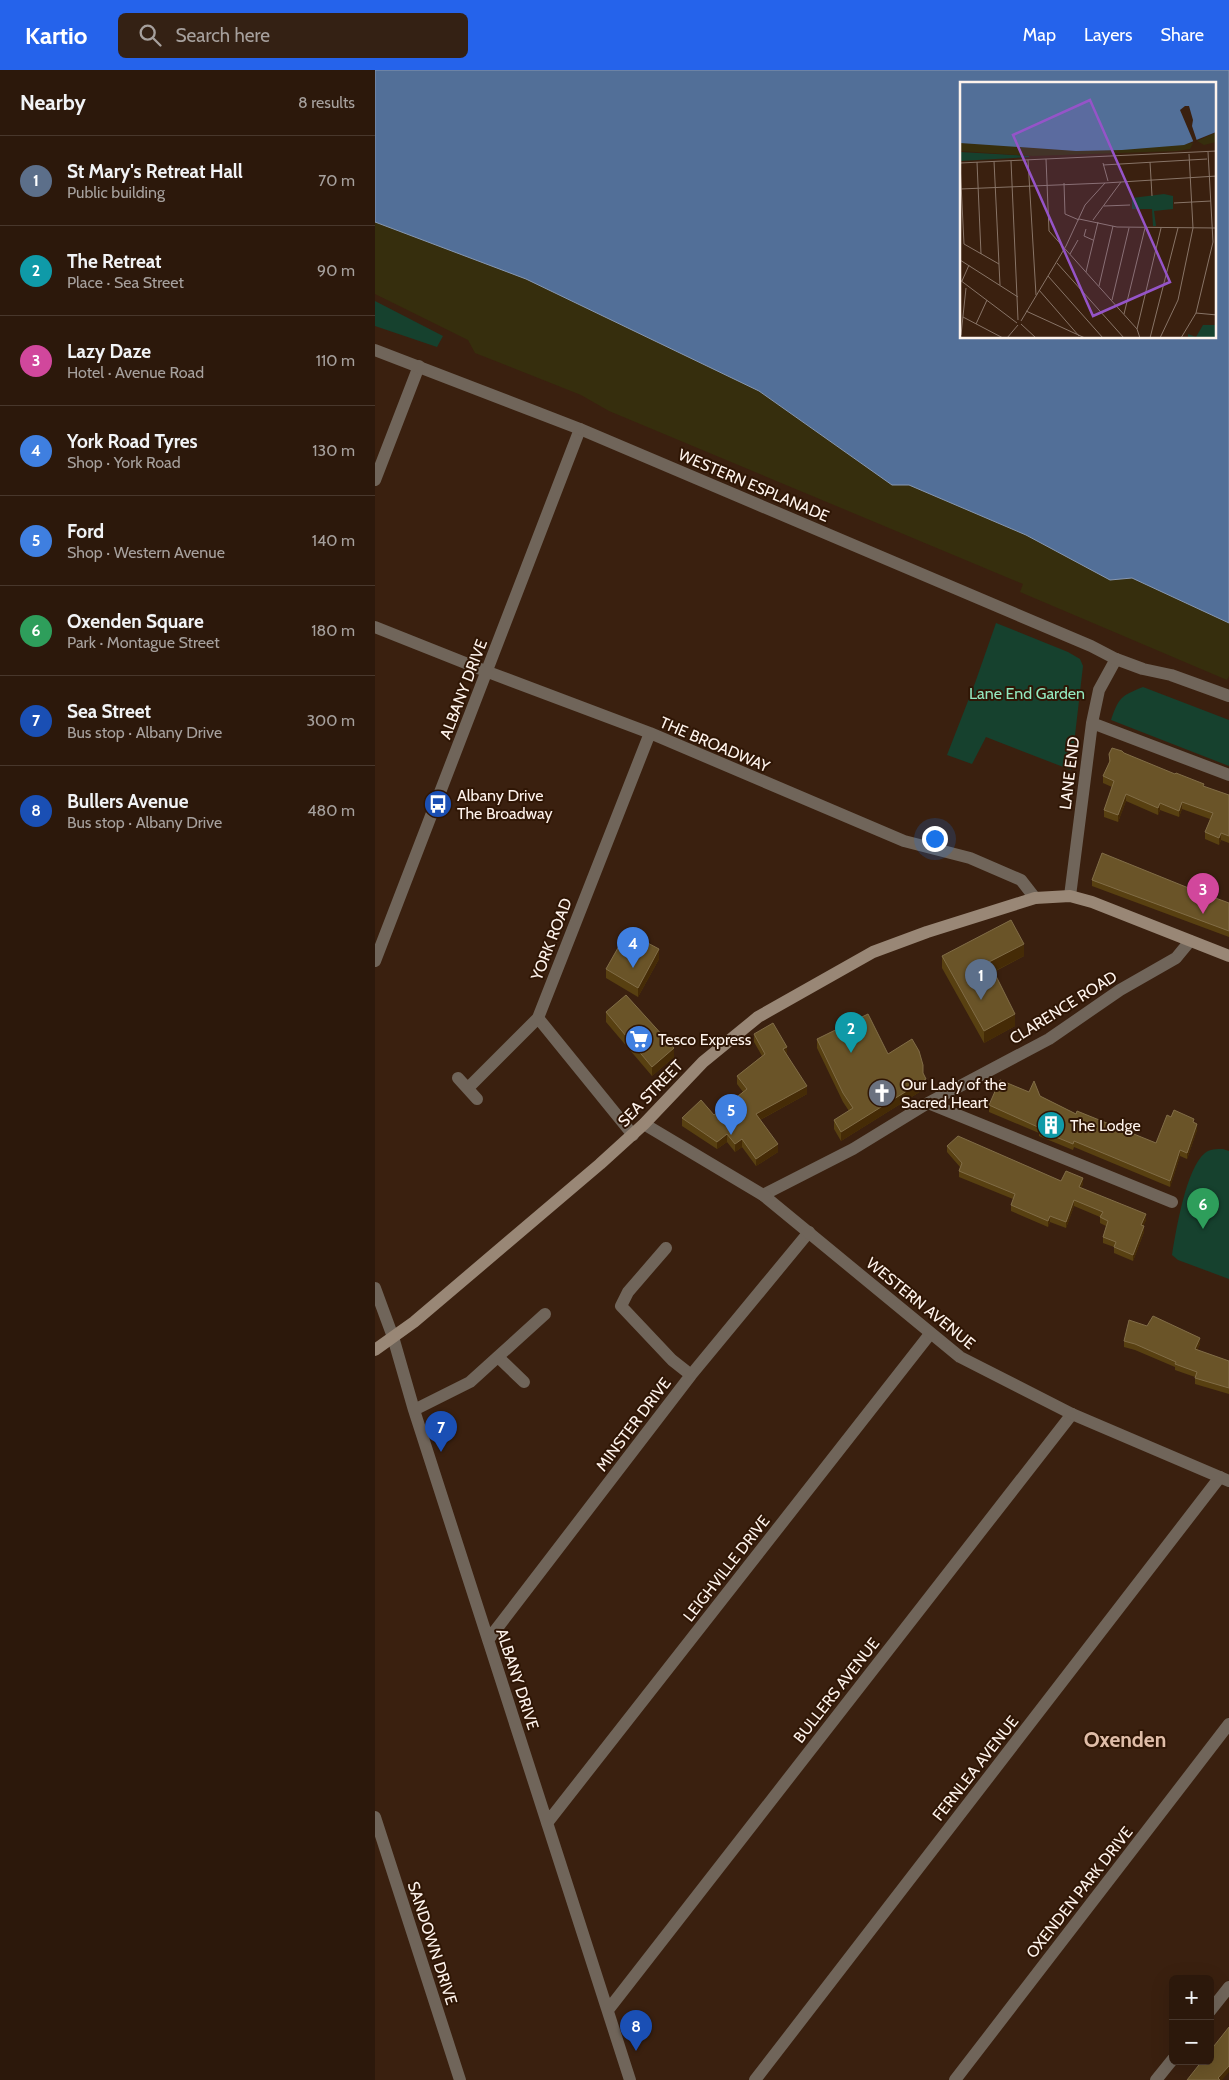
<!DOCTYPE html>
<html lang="en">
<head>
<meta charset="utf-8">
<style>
  body { margin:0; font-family:Cabin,sans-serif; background:#342114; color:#f1f3f6 }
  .controls { position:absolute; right:15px; bottom:15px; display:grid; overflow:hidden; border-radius:8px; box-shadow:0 5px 20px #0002 }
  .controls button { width:45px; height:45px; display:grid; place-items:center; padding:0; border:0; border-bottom:1px solid #48372c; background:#2c180b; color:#f1f3f6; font:25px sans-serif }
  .you { position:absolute; left:559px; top:768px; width:18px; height:18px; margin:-12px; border:4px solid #fff; border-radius:50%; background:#1a73e8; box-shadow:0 0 0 8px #1a73e833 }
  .badge { display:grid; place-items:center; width:32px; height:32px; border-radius:50%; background:#2563eb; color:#fff; font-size:16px; font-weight:700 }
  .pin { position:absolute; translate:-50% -41px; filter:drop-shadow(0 1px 2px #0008) }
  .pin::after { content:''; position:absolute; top:26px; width:18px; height:15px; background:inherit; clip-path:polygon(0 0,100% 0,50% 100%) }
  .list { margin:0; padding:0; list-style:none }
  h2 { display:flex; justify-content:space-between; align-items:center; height:65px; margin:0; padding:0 20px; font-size:21px }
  h2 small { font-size:16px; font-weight:400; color:#a6a09d }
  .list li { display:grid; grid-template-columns:32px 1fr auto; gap:15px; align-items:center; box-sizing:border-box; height:90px; padding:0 20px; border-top:1px solid #48372c }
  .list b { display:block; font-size:19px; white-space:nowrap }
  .list p { margin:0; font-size:16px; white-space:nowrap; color:#a6a09d }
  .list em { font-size:16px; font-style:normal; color:#a6a09d }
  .icon { flex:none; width:28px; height:28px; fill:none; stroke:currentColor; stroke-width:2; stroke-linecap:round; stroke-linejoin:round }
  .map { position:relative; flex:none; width:854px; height:2010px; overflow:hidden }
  header { display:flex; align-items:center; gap:30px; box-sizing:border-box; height:70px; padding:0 25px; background:#2563eb; color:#fff }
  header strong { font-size:24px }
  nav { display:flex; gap:28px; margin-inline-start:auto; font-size:18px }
  .search { width:350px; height:45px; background:#342114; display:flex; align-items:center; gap:12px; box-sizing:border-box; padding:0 18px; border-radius:8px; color:#a6a09d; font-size:19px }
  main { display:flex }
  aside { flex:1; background:#2c180b }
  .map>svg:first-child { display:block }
</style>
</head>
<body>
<header>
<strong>Kartio</strong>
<div class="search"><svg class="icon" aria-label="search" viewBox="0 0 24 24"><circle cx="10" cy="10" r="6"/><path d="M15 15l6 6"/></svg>Search here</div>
<nav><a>Map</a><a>Layers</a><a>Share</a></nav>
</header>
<main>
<aside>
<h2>Nearby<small>8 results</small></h2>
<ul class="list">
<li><span class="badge" style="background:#5c6f8a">1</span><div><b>St Mary's Retreat Hall</b><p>Public building</p></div><em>70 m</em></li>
<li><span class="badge" style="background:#0f9aa8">2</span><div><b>The Retreat</b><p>Place · Sea Street</p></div><em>90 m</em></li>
<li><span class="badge" style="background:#d1479c">3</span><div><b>Lazy Daze</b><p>Hotel · Avenue Road</p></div><em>110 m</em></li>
<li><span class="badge" style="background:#3f7fe0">4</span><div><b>York Road Tyres</b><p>Shop · York Road</p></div><em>130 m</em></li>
<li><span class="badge" style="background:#3f7fe0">5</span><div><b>Ford</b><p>Shop · Western Avenue</p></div><em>140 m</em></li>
<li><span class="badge" style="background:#2e9e5b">6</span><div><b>Oxenden Square</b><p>Park · Montague Street</p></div><em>180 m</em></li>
<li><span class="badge" style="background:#1a4fb4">7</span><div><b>Sea Street</b><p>Bus stop · Albany Drive</p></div><em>300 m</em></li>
<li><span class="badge" style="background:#1a4fb4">8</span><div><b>Bullers Avenue</b><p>Bus stop · Albany Drive</p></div><em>480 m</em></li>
</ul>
</aside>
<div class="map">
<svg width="854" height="2010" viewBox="0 0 854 2010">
  <rect width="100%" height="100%" fill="#3a200f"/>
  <path fill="#16412e" d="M0,231L68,266L62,277L0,256Z
    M621,553L693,582L705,589L708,596L696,700L611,667L597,694L572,685L600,613Z
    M768,617L854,650V696L736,650C744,627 746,626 768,617Z
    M848,1079L854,1081V1209L803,1190L797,1185C801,1161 811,1098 830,1083C834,1079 842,1079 848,1079Z"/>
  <path fill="#362e0d" d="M0,118L854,506V606L852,610L645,522L648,514L234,341L206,325L100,283L93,270L0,224Z"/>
  <path fill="#526f98" stroke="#8697b1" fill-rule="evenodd" d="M0,0H854V553L757,508L735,510L651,465L534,415H517L384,321L151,209L0,152ZM586,14H840V268H586Z"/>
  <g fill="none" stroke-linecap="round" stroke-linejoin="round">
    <path stroke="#70655a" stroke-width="12" d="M0,410L44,296
      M0,557L113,602L275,663L529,771L595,788L646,810L660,828
      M717,653L854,705
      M695,826L717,653L724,620L741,589
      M0,891L205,359
      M83,1008L102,1029
      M93,1018L163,948
      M553,1033L797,1132
      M258,1065L163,948L275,663
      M388,1125L478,1079L553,1033L674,969L745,920L801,888L815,871
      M291,1178L253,1222L246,1236L297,1290L316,1305
      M0,1218L18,1267L39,1340L255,2010
      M123,1287L149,1312
      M39,1340L95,1312L170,1244
      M113,1570L316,1305L434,1162
      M0,1747L85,2010
      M172,1753L555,1264
      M233,1940L697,1344
      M835,1941L854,1917
      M380,2010L845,1407
      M580,2010L854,1654
      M781,2010L798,1989"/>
    <path stroke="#70655a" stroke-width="12" d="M0,280L205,359L716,576L741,589L768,599L796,605L854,626
      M269,1054L388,1125L585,1287L697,1344L854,1411"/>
    <path stroke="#998776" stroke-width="12" d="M0,1280L39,1252L225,1094L269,1054L328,992L383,947L498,882L552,862L660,828L695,826L717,832L854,886"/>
  </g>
  <path fill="#584011" d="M749,683L829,717L854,725V773L846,770L844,775L830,769V762L835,749L807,739L804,747L785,740L783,745L751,731L743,752L729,747V740L737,717L728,713V706L734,693V684Z
    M717,810L816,819L854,833V867L717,816Z
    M567,886H649L619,902L640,956L609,973L567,898Z
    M284,889L263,927L231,908V899Z
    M231,942L299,987L277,1006L231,952Z
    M379,964L412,985L432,1024L385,1050L403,1082L381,1096L367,1077L360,1082L352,1072L342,1079L307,1056V1048L339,1045L368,1022L362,1014V1006L387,986L379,972Z
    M442,969L513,984L548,1004L551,1018L466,1071L459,1059V1050L474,1041L468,1032L442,978Z
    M665,1026L701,1044L781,1073L796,1047L819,1052L822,1060L812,1089L805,1086L795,1117L699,1077L698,1080L664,1066V1063L614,1042V1035Z
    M572,1076L686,1111L708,1114L706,1118L771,1150L768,1156L769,1162L758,1191L739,1183V1177L728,1173V1167L731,1156L725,1153V1147L699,1136L691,1158L675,1152L673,1157L636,1141V1135L638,1129L584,1107V1101L585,1097L572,1082Z
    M749,1271L825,1274L822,1280L854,1291V1324L820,1314V1307L800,1300V1297L760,1280L749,1277Z"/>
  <path fill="#452b06" d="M751,724V731L743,752V745Z
    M807,732V739L804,747V741Z
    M785,733V740L783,745V738Z
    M846,763V770L844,775V768Z
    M649,874V886L614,904V892Z
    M284,879V889L263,927V918Z
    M640,944V956L609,973V961Z
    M412,977V985L408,979Z
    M299,978V987L277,1006V997Z
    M548,995V1004L551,1009V1018L466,1071V1062Z
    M432,1016V1024L381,1052V1044Z
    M822,1054V1060L812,1089V1083Z
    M352,1064V1072L342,1079V1072Z
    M367,1069V1077L360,1082V1074Z
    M403,1074V1082L381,1096V1089Z
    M805,1080V1086L795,1117V1111Z
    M708,1108V1114L704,1123V1117Z
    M699,1130V1136L691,1158V1152Z
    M771,1144V1150L766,1161V1155Z
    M675,1146V1152L673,1157V1151Z
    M769,1156V1162L758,1191V1185Z
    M825,1268V1274L820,1285V1279Z
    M854,1996V2002L847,2010H843V2008Z"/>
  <path fill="#6a5428" stroke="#816d47" d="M737,678L747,681L749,683L800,704L801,703L829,714L828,716L854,725V766L846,763L844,768L830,762L838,743L807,732L804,741L785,733L783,738L751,724L743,745L729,740L739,711L728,706L735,691L734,684Z
    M727,783L816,819L854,833V861L717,810Z
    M636,850L649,874L614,892L640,944L609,961L567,886Z
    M252,862L284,879L263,918L231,899Z
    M251,925L299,978L277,997L231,942Z
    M493,944L513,984L537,969L544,981L548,995V1003L551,1009L466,1062L459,1050L478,1038L468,1023L442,969Z
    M398,953L412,977L408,979L432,1016L381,1044L403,1074L381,1089L367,1069L360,1074L352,1064L342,1072L307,1048L326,1030L339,1045L372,1019L362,1006L390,984L379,964Z
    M625,1010L654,1022L659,1011L665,1026L701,1044L702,1041L781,1073L792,1045L796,1047L799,1040L819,1049L818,1052L822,1054L812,1083L805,1080L795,1111L699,1071L698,1074L664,1060L665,1058L614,1035Z
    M583,1066L686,1111L691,1101L708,1108L704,1117L771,1144L766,1155L769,1156L758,1185L739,1177L741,1172L728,1167L733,1151L725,1147L728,1142L699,1130L691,1152L675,1146L673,1151L636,1135L640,1124L584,1101L587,1093L572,1076Z
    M778,1246L825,1268L820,1279L854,1291V1318L820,1308L822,1302L800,1294L801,1292L760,1274L749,1271L754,1250L772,1256Z
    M854,1957V1996L843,2008L845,2010H812L827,1991H835V1981Z"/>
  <defs>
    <symbol id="bus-disc" viewBox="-11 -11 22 22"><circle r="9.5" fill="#1a4fb4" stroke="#2f1605"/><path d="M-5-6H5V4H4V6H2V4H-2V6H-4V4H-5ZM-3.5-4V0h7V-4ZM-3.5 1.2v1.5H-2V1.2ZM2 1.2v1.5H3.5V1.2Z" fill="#fff"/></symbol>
    <symbol id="supermarket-disc" viewBox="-11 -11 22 22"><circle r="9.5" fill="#3f7fe0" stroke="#2f1605"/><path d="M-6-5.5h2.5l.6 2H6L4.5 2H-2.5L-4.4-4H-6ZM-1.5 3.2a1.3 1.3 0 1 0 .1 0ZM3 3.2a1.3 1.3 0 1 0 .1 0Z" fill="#fff"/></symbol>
    <symbol id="church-disc" viewBox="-11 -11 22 22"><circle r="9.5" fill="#6b7280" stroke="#2f1605"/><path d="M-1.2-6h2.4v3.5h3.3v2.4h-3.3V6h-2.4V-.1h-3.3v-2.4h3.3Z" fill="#fff"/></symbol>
    <symbol id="building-disc" viewBox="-11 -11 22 22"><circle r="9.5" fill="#0f9aa8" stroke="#2f1605"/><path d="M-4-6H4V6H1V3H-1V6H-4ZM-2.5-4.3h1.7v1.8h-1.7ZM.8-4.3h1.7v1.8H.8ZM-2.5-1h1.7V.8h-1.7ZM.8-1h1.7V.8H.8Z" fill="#fff"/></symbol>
  </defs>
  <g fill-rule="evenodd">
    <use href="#bus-disc" x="47" y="718" width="32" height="32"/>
    <use href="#supermarket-disc" x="248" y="953" width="32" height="32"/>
    <use href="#church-disc" x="491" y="1007" width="32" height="32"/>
    <use href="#building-disc" x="660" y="1039" width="32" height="32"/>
  </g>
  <g text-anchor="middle" stroke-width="4" stroke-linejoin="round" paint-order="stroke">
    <g font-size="16" fill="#fef3ec" stroke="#2f1605">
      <text transform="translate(379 415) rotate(23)" y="6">WESTERN ESPLANADE</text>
      <text transform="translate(88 619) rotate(-69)" y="6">ALBANY DRIVE</text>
      <text transform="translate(340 674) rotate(23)" y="6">THE BROADWAY</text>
      <text transform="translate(694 703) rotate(-83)" y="6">LANE END</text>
      <text transform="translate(176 869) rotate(-69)" y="6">YORK ROAD</text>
      <text transform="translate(688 937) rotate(-32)" y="6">CLARENCE ROAD</text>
      <text transform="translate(275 1023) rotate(-46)" y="6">SEA STREET</text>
      <text transform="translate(546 1233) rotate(39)" y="6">WESTERN AVENUE</text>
      <text transform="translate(258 1354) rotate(-53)" y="6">MINSTER DRIVE</text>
      <text transform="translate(351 1498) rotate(-52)" y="6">LEIGHVILLE DRIVE</text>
      <text transform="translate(143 1609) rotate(72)" y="6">ALBANY DRIVE</text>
      <text transform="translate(461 1620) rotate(-52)" y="6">BULLERS AVENUE</text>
      <text transform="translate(600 1698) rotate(-52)" y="6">FERNLEA AVENUE</text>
      <text transform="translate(704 1822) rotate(-52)" y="6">OXENDEN PARK DRIVE</text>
      <text transform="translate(58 1873) rotate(72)" y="6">SANDOWN DRIVE</text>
    </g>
    <g font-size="16" fill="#93e9bf" stroke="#2f1605">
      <text x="652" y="629">Lane End Garden</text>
    </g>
    <g font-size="16" fill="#fef3ec" stroke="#2f1605" text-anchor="start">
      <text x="82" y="731">Albany Drive<tspan x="82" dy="18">The Broadway</tspan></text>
      <text x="283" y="975">Tesco Express</text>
      <text x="526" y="1020">Our Lady of the<tspan x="526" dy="18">Sacred Heart</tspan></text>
      <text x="695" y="1061">The Lodge</text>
    </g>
    <g font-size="21" font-weight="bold" fill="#dfbda8" stroke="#2f1605">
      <text x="750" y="1677">Oxenden</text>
    </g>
  </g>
  <g transform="translate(585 12)">
    <rect width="256" height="256" fill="#3a200f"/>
    <path d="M0,70L69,74V75L0,79ZM204,112L213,114V127L194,129L196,144H193L192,127H172V116ZM243,243H256V256H228V252L236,255Z" fill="#16412e"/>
    <path d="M257,50L256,60L244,63L237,59ZM0,57L174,65L233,61L230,67L217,69L73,74L0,69Z" fill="#362e0d"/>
    <path d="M0,0H256V50L224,63L162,68L116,69L0,61Z" fill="#526f98"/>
    <path d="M225,24H229L233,38L232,44L237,59L234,61L220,28Z" fill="#3a200f"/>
    <path fill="none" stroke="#887467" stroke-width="1" d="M86,77L89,149L177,247L180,256M68,78L76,213M34,79L40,203M51,79L58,238M17,80L21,172M190,80L192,114M0,81L257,69M0,81L4,162L39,182M143,81L148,99M143,83L247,77M104,101L105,132L119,138M0,107L145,101M214,121L251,119M144,124L170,123M119,137L157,145L257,146M133,138L161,100M126,147L124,154L133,158M110,172L118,158M0,178L58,215M97,181L164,256M126,190L138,140M88,194L143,256M0,198L57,241M2,199L9,183M139,204L153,144M79,208L119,254M152,218L169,146M66,229L125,256M236,231L257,233M164,232L185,146M3,235L43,256M61,239L106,164L125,123L145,101L257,94M16,242L27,218M61,242L76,256M177,247L201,146M1,253L6,206M47,256L58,243M190,256L218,146M200,256L218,218L233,146L229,72M221,256L236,231L253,160L248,70"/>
    <path fill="#9554c8" fill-opacity="0.15" stroke="#9554c8" stroke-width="2.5" d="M130,18L210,200L133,234L53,53Z"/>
    <rect width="256" height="256" fill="none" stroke="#fef3ec" stroke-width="2.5"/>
  </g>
</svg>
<div class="controls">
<button>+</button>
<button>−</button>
</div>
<div class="you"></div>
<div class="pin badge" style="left:606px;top:930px;background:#5c6f8a">1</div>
<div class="pin badge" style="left:476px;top:983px;background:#0f9aa8">2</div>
<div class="pin badge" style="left:828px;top:844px;background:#d1479c">3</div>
<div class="pin badge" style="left:258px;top:898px;background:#3f7fe0">4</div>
<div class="pin badge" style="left:356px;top:1065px;background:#3f7fe0">5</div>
<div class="pin badge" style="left:828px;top:1159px;background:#2e9e5b">6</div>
<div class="pin badge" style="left:66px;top:1382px;background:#1a4fb4">7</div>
<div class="pin badge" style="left:261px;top:1981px;background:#1a4fb4">8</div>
</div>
</main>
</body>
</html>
